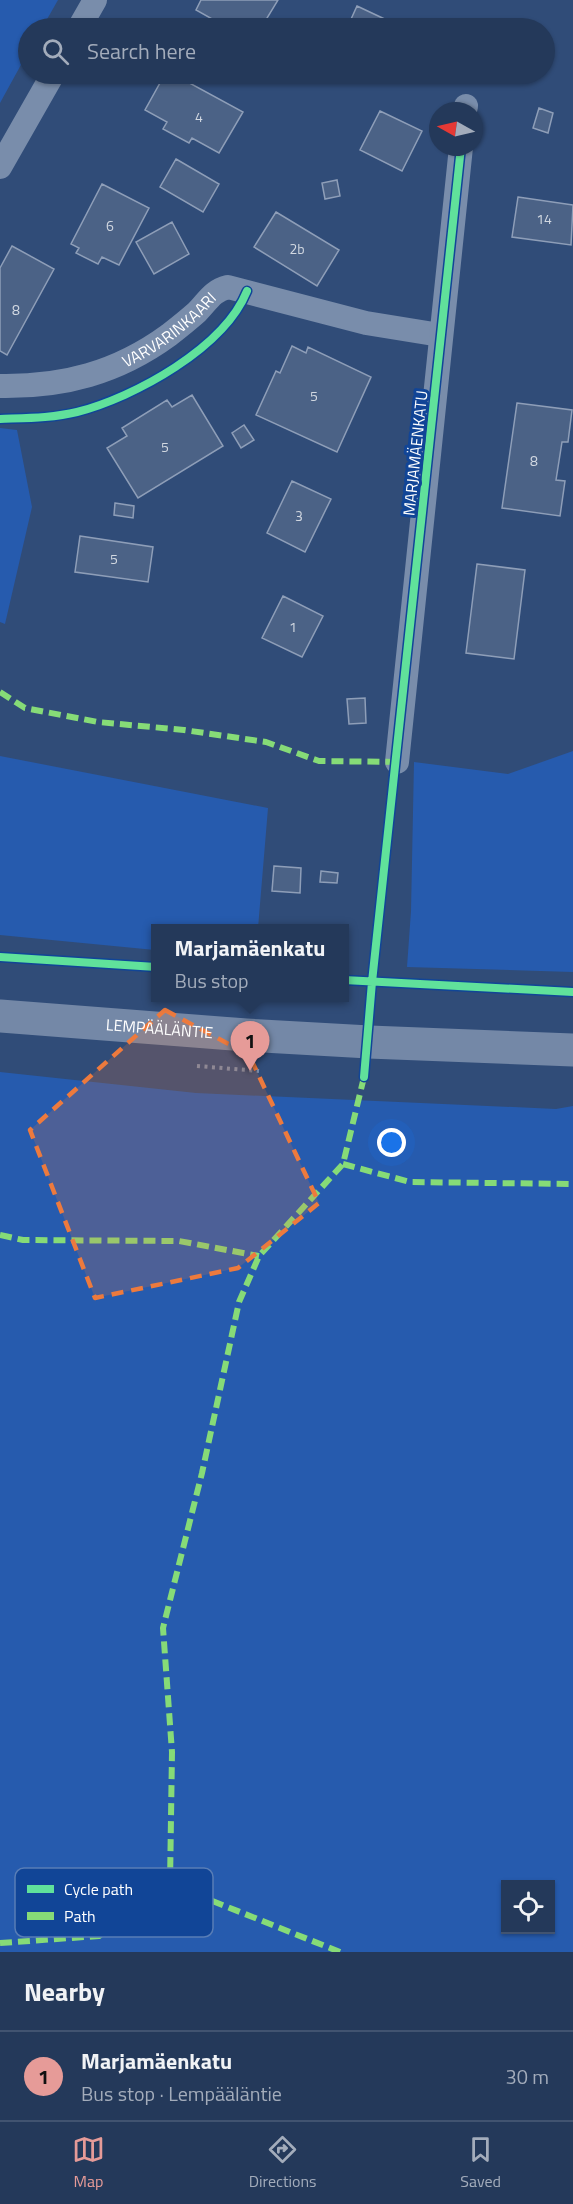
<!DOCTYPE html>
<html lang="en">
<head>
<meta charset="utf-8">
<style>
  body { margin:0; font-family:"Titillium Web",sans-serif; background:#304463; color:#f1f3f6 }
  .controls { position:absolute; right:18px; bottom:18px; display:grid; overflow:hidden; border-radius:0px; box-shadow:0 2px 4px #0004 }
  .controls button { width:54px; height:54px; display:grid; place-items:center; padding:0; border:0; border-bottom:2px solid #415370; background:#24395a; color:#f1f3f6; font:30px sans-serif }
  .compass { position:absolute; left:429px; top:102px; width:54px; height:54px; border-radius:50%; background:#24395a; box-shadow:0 2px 4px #0004; rotate:278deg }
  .you { position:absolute; left:392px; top:1143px; width:21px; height:21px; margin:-15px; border:4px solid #fff; border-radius:50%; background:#1a73e8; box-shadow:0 0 0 9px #1a73e833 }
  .badge { display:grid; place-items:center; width:39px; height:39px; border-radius:50%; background:#e69b98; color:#111; font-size:20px; font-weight:700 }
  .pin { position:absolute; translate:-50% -50px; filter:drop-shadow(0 2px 3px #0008) }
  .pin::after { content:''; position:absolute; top:32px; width:21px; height:18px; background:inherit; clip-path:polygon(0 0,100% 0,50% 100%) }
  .popup { position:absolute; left:151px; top:924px; width:198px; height:78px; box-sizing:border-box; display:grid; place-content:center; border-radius:0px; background:#24395a; filter:drop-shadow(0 2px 4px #0005); font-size:20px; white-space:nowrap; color:#a3acbb }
  .popup b { font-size:22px; color:#f1f3f6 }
  .popup::after { content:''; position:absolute; left:50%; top:100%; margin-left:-12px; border:12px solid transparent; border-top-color:#24395a }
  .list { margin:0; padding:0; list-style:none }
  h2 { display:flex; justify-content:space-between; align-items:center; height:78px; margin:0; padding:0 24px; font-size:26px }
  h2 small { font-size:20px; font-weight:400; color:#a3acbb }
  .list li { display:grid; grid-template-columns:39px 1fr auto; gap:18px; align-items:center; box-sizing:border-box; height:90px; padding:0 24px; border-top:2px solid #415370 }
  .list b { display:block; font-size:22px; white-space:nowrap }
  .list p { margin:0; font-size:20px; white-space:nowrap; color:#a3acbb }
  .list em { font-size:20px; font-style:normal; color:#a3acbb }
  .icon { flex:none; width:33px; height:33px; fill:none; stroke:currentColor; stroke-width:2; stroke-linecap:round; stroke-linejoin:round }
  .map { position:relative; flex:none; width:573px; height:1952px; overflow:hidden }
  .search { position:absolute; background:#24395a; box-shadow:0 2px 4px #0004; left:18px; right:18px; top:18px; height:66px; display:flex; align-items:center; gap:15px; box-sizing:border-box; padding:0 21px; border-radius:33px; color:#a3acbb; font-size:22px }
  .sheet { height:168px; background:#24395a }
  nav { display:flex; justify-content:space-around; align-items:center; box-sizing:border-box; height:84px; border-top:2px solid #415370; background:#24395a; font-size:16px; color:#a3acbb }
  nav a { display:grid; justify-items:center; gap:3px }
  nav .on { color:#e69b98 }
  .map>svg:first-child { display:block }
</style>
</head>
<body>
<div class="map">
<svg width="573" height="1952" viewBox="0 0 573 1952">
  <rect width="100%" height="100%" fill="#304c78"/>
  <path fill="#265bae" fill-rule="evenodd" d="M0,0H58L42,28H28V52L0,103Z
    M0,428L17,430L32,507L5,624L0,622Z
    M573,751V972L407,967L411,911L414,762L508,774Z
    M0,756L268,808L258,928H156L155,950L0,935Z
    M0,1072L196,1093L556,1109L573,1106V1952H0ZM550,1884V1930H506V1884Z"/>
  <path fill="#4b6286" stroke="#8e9eb8" stroke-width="1.5" d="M201,0H278L261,28H228L196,10Z
    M357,6L393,23L391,28H347Z
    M165,74H173L243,112L219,153L192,138L189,143L163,129L167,122L145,110Z
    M346,74H370L366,82Z
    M539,108L553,113L548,133L533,128Z
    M380,111L422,131L402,171L360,150Z
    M176,159L219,184L203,212L160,187Z
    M337,180L340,196L325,199L322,183Z
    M102,184L149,208L119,265L102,257L98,264L76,253L79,248L71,244Z
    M518,197L573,205L571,245L512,237Z
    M276,212L339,250L317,286L254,247Z
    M172,222L189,254L154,274L136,242Z
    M12,246L54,269L7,355L0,351V268Z
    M292,346L306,353L308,347L371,377L337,452L256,415L276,371L280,373Z
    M192,395L223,446L138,498L107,448L127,436L122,428L167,400L172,407Z
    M517,403L572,410L568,442H562L556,480L565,481L560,516L502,508Z
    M244,425L254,440L241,448L232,433Z
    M292,481L331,499L305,552L267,533Z
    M115,503L134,506L133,518L114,515Z
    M80,536L153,547L148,582L75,572Z
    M477,564L525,570L514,659L466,653Z
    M283,596L323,616L302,657L262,638Z
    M365,698L366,723L349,724L347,699Z
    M274,866L301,868L300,893L272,891Z
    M321,871L338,873L337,883L320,882Z"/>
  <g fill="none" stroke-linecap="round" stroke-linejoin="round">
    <path stroke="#798dab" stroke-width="4" stroke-dasharray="3 4.5" stroke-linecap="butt" d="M197,1066L259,1071"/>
    <g stroke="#798dab" stroke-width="24">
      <path d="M79,28L95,0"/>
      <path d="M465,111L466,106"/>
      <path d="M0,167L53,74"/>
      <path id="s1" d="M0,386C63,387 117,373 169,335C178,328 188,320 197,312C208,301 212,291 228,287L366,323L440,335"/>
      <path d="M397,762L461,147"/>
    </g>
    <path stroke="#7488a7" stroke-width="33" id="s2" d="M0,1016L246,1035L369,1042L573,1050"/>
    <path stroke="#86db77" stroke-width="6" stroke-dasharray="12 6" stroke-linecap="butt" d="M0,692L25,708L98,722L184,730L266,742L319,761L397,762
      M343,1164L410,1182L573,1184
      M0,1235L23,1240L179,1241L259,1256
      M0,1943L99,1936L170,1884
      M340,1952L170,1884L172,1752L163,1628L202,1473L239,1302L259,1256L343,1164L364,1077"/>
    <defs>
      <path id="cycleway" d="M0,419C25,418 53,418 77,412C135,397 224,348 247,291
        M0,957L156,967
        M344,980L573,992
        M364,1077L372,982L461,147"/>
    </defs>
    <use href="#cycleway" stroke="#114597" stroke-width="11"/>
    <use href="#cycleway" stroke="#60e19b" stroke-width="8"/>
  </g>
  <path fill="#ed7a3d" fill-opacity="0.2" stroke="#ed7a3d" stroke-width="4.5" stroke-dasharray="12 8" stroke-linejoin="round" d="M165,1010L249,1055L319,1203L238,1268L95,1298L30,1130Z"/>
  <g text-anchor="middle" stroke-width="6" stroke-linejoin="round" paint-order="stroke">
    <g font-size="14" fill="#d2d8e1">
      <text x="199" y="122">4</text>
      <text x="544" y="224">14</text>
      <text x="110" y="231">6</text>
      <text x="297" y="254">2b</text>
      <text x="16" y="315">8</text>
      <text x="314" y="401">5</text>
      <text x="165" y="452">5</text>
      <text x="534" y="466">8</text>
      <text x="299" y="521">3</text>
      <text x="114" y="564">5</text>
      <text x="293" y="632">1</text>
    </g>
    <g font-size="16" fill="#fff" stroke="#114597">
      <text dy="6" stroke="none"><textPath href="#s1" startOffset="183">VARVARINKAARI</textPath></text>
      <text transform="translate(415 453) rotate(-84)" y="6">MARJAMÄENKATU</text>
      <text dy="6" stroke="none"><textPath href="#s2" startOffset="160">LEMPÄÄLÄNTIE</textPath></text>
    </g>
  </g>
  <rect x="15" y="1868" width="198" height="69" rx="9" fill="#114597" stroke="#587db6" stroke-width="1.5"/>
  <rect x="27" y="1885" width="27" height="8" fill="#60e19b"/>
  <rect x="27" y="1912" width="27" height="8" fill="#86db77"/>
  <g font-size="16" fill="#fff">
    <text x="64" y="1895">Cycle path</text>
    <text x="64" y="1922">Path</text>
  </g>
</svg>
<div class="controls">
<button><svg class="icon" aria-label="locate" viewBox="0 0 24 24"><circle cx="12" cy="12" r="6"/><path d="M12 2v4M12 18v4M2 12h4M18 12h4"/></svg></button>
</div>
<svg class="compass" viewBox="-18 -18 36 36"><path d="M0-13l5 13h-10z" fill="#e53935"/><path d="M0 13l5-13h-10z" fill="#a3acbb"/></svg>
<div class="you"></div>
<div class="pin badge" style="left:250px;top:1071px">1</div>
<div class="popup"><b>Marjamäenkatu</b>Bus stop</div>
<div class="search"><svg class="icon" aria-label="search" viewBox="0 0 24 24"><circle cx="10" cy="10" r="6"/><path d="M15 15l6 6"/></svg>Search here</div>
</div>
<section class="sheet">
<h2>Nearby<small></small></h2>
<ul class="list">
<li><span class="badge">1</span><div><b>Marjamäenkatu</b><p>Bus stop · Lempääläntie</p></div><em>30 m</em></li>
</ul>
</section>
<nav>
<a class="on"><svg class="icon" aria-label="map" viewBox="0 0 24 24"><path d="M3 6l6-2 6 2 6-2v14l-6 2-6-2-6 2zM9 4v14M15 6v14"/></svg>Map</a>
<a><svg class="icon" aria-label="directions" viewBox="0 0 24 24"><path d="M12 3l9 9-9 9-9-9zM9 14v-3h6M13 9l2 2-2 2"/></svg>Directions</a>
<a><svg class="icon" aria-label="saved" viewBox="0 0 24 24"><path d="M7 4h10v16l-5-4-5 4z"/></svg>Saved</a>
</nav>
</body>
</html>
